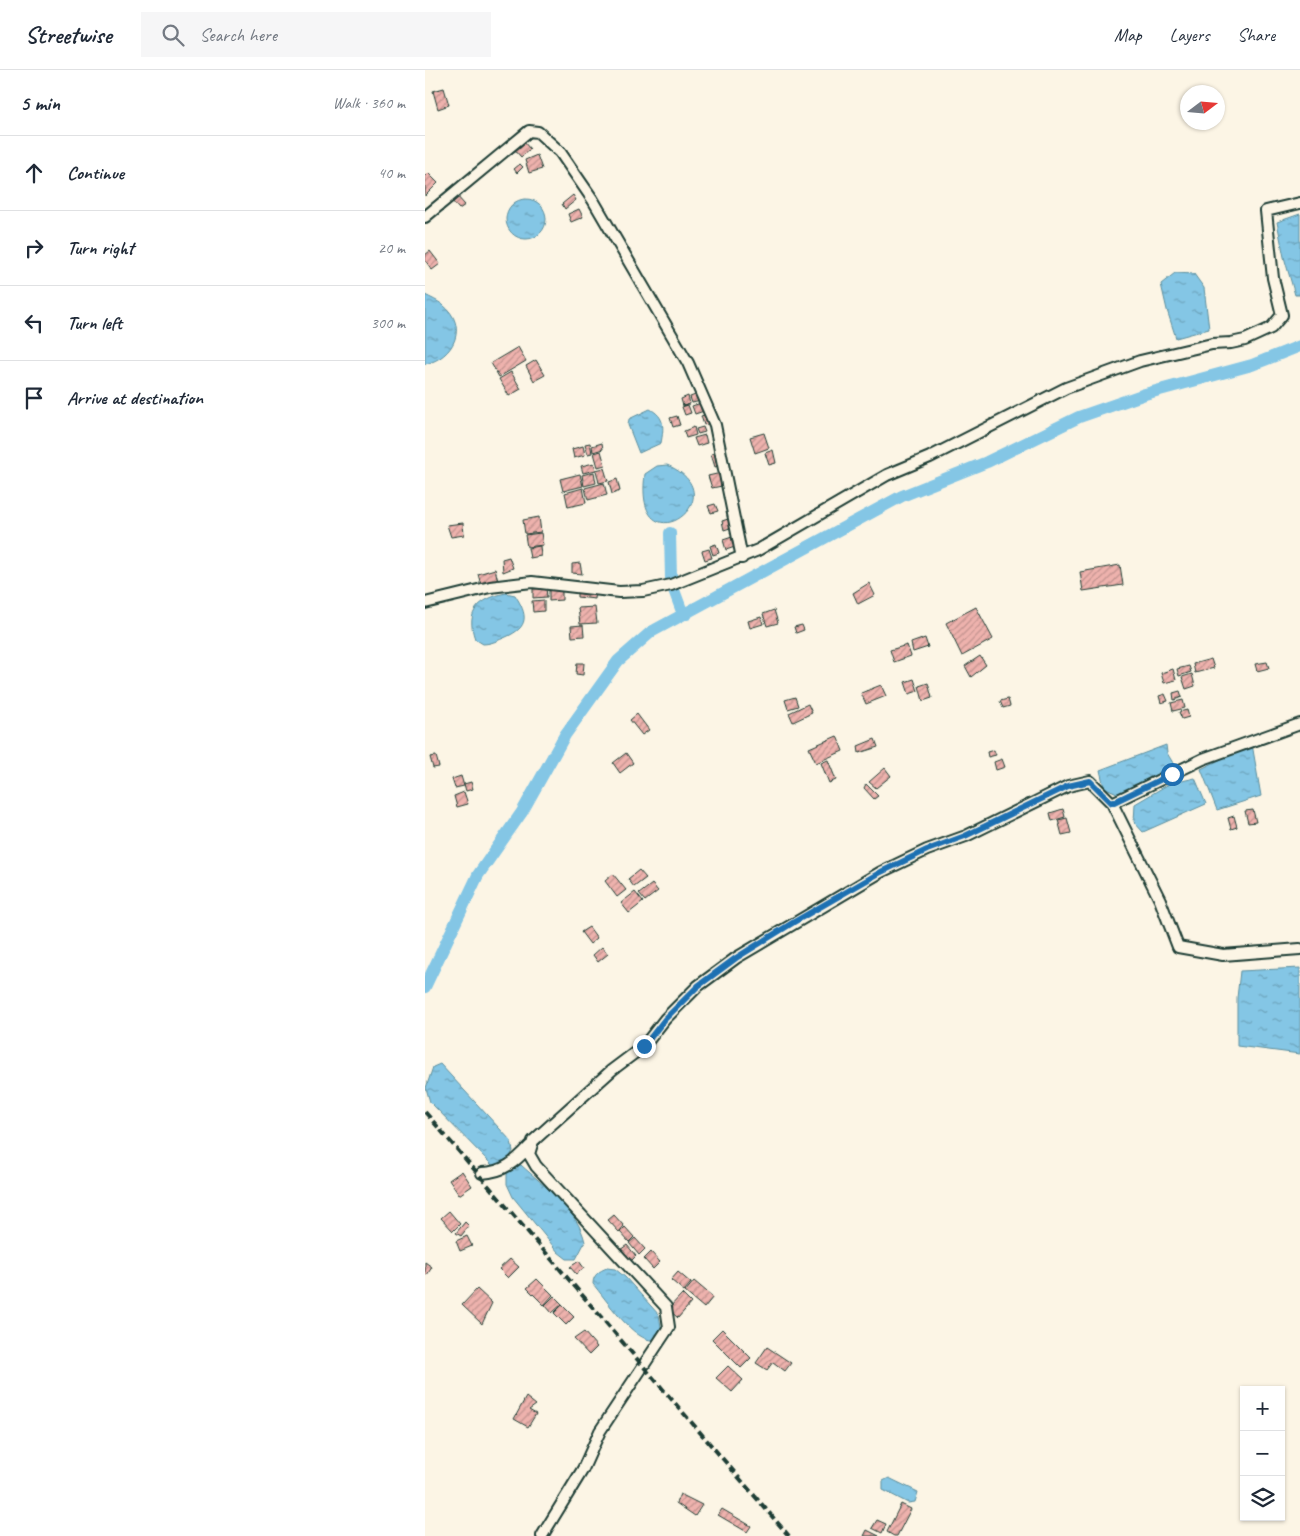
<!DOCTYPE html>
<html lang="en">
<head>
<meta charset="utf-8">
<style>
  body { margin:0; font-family:Caveat,sans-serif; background:#f6f6f7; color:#1f2937 }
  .controls { position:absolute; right:15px; bottom:15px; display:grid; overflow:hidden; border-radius:0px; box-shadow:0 1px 4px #0004 }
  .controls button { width:45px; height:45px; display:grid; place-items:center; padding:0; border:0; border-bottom:1px solid #e0e1e3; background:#fff; color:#1f2937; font:25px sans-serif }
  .compass { position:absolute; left:755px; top:15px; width:45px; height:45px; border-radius:50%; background:#fff; box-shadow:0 1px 4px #0004; rotate:74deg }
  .stop { position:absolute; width:15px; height:15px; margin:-11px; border:4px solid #1f6fb2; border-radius:50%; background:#fff }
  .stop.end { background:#1f6fb2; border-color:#fff; box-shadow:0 1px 5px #0008 }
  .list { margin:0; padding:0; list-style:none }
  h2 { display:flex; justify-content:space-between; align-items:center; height:65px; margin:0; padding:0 20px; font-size:21px }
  h2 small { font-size:16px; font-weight:400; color:#747a83 }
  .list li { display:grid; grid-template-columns:32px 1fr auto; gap:15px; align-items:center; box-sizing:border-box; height:75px; padding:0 20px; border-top:1px solid #e0e1e3 }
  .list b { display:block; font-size:19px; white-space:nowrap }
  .list em { font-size:16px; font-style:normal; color:#747a83 }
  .icon { flex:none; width:28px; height:28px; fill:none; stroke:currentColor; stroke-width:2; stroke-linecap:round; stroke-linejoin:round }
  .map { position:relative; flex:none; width:875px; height:1466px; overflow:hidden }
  header { display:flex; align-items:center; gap:30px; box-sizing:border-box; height:70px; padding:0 25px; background:#fff; border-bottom:1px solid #e0e1e3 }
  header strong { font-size:24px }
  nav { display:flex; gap:28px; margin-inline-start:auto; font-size:18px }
  .search { width:350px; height:45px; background:#f6f6f7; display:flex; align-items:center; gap:12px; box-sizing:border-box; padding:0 18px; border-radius:0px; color:#747a83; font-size:19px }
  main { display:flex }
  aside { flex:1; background:#fff }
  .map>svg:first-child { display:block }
</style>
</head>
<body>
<header>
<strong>Streetwise</strong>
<div class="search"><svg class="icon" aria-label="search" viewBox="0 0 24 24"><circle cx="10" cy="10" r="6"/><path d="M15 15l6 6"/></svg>Search here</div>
<nav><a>Map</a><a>Layers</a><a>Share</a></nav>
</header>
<main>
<aside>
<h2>5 min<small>Walk · 360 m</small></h2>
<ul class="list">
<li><svg class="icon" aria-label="ahead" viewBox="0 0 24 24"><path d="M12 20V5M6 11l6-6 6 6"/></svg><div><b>Continue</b></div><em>40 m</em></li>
<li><svg class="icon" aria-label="right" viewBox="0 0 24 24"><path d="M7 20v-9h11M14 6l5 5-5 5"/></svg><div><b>Turn right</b></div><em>20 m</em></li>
<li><svg class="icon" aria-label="left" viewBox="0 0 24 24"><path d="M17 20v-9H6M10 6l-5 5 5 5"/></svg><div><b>Turn left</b></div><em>300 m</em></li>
<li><svg class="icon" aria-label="arrive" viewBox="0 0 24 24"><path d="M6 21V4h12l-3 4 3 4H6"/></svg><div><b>Arrive at destination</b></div></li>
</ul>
</aside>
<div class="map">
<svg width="875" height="1466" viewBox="0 0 875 1466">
  <defs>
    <pattern id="water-ripples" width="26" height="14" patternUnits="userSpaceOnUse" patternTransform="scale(1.25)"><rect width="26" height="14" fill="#84c6e5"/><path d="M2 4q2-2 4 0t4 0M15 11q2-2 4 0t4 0" fill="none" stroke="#6ba2ba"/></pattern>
    <pattern id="building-hatch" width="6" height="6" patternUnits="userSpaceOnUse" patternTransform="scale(1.25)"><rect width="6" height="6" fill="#eeb2ad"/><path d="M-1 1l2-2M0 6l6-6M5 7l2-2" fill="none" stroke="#c0928e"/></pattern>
  </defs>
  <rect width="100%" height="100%" fill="#fcf5e5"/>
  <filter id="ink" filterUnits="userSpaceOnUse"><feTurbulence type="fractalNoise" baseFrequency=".02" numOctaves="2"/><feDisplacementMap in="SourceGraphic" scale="10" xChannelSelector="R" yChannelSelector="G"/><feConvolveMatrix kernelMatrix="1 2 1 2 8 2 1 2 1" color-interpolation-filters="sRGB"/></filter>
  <g filter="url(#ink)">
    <path fill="url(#water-ripples)" stroke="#5c8f9e" d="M81 149a20 20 0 1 1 40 0a20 20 0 1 1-40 0Z
      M875,144V225H870L859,187L852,152Z
      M750,203L769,204L779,218L784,259L751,268L742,240L736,214Z
      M0,225C6,228 13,231 18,235C44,256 29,288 0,294Z
      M225,339C240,347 239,357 236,373L214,383L203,355L204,349Z
      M242,395C317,427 207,502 220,404L232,396Z
      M81,523L90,525C103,545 104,557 81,567C74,570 66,574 58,574L50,569C40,541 54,529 81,523Z
      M827,674L836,726L792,740L776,699Z
      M741,675L742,683L751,698L694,724L679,717L675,700Z
      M770,708L781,734L718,762L709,752L710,734L744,714Z
      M875,898V984L812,976V928L815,901Z
      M15,994L86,1071L88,1081L82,1091L70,1098L5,1032L1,1018L8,997Z
      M91,1095H96C119,1116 153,1140 160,1172L151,1189H142L133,1182L88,1127L82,1114V1101Z
      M182,1198L190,1199L200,1207L234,1245L236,1257L229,1270C210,1273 180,1228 168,1214C168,1205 174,1201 182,1198Z
      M464,1408L493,1422L490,1432L483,1433L458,1420V1411Z"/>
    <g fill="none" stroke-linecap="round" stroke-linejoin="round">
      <path stroke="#84c6e5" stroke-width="12" d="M245,463L246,509
        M249,520L256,539L262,544
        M0,917L53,805L97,742L140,665L193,591L226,562L477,426L562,392L654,347L720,324L827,295L875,276"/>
    </g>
    <path fill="url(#building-hatch)" stroke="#1f3d34" d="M19,18L24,35L13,39L8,21Z
      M98,71L105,79L96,87L89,79Z
      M112,85L117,99L104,103L100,90Z
      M95,94L98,97L92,103L89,99Z
      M3,103L13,113L0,126V106Z
      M31,125L40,135L34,139L26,130Z
      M148,125L151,130L140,139L137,134Z
      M154,139L158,147L146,152L143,144Z
      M5,181L15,194L7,200L0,190V185Z
      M93,277L101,291L74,307L66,293Z
      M111,290L120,305L109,311L101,296Z
      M86,302L96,319L84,326L74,309Z
      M273,324L276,331L267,333L265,327Z
      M263,326L265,334L258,336L256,329Z
      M276,333L279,341L270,344L267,336Z
      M263,335L266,343L260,345L257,337Z
      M282,344L285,353L279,355L276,346Z
      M252,346L255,355L248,357L245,348Z
      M269,357L271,365L261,368L259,361Z
      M278,357L280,362L273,364L271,359Z
      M339,363L344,378L330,383L325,367Z
      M280,365L282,373L272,376L269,368Z
      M165,373L167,383L163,384L160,374Z
      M177,373L178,379L168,382L167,376Z
      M158,376L160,385L149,388L147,379Z
      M348,380L351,393L344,395L340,383Z
      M176,381L180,395L173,397L169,383Z
      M292,382L296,395L290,397L286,384Z
      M169,393L171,400L158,403L156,396Z
      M179,398L183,411L174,413L171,400Z
      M169,402L171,413L159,416L157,405Z
      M296,403L302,415L287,418L283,406Z
      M155,404L158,416L138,421L135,409Z
      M192,409L195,421L187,424L184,412Z
      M179,413L182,425L163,430L160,418Z
      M158,418L161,433L143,437L140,423Z
      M290,434L293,441L286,443L283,436Z
      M114,447L116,462L100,464L98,450Z
      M303,449L305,458L299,460L297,451Z
      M38,453L39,465L26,467L22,455Z
      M116,463L118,475L102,477L100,465Z
      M307,467L310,477L301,480L298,470Z
      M291,474L294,483L288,485L285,476Z
      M115,476L116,486L105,488L103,478Z
      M284,479L287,488L280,490L277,481Z
      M84,487L88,498L78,502L77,489Z
      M155,493L157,504L147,503V494Z
      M695,495L698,515L658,521L655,502Z
      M70,499L73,511L56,515L53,504Z
      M444,513L450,525L433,534L428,523Z
      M121,518L122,527L108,528V519Z
      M152,518L171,520L170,529L152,527Z
      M137,519V530L124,531V520Z
      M119,530V541L108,542L107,531Z
      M170,537L172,553L155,554L153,538Z
      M551,537L568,569L537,586L521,553Z
      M349,540L353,553L342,556L338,544Z
      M336,547L338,554L325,558L323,551Z
      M158,555L159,566L147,567L146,556Z
      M377,555L379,560L371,563L369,557Z
      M500,568L503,577L488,582L486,573Z
      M482,575L486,586L469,592L465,580Z
      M555,586L561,595L546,607L540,596Z
      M786,589L789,598L770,603L768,594Z
      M842,592L844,598L832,601L830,594Z
      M152,593H159L158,605L151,604Z
      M764,596L766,602L754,606L752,599Z
      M748,599L751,610L739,613L736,603Z
      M767,604L770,616L761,619L757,607Z
      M489,609L493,621L484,624L480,612Z
      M503,613L507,628L498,631L494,616Z
      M456,615L461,626L441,634L436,623Z
      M755,621L757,627L749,630L748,623Z
      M740,624L743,631L736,633L734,626Z
      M370,627L373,636L363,639L360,630Z
      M583,629L585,636L578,638L575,631Z
      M758,630L760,638L748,641L746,633Z
      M383,634L387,643L368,652L364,643Z
      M762,640L764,647L757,649L754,642Z
      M212,644L224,660L217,665L205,650Z
      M412,666L418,681L391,693L384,678Z
      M450,669L453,677L434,683L433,676Z
      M569,680L571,685L563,687L562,682Z
      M201,683L208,693L195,703L188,693Z
      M11,686L14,697L8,698L5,687Z
      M577,689L580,697L571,700L569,692Z
      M403,690L411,710L404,713L396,693Z
      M460,698L466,706L451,718L444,712Z
      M36,706L39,716L30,718L27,709Z
      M46,712L48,719L41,721L39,714Z
      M441,714L453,726L449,729L439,718Z
      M39,722L43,734L32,737L29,726Z
      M638,739L640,747L627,751L625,743Z
      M828,740L831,752L823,753L820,741Z
      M809,746L812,757L806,759L803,748Z
      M642,748L646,763L637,765L633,750Z
      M214,800L221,808L209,817L203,809Z
      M188,804L201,820L192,827L180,811Z
      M227,814L233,821L220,831L214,824Z
      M210,822L218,832L204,843L196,833Z
      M164,857L172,868L165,874L156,862Z
      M177,877L183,884L173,892L168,885Z
      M37,1101L47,1116L34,1125L24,1110Z
      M24,1141L35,1154L28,1161L16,1148Z
      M189,1145L199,1156L194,1162L183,1150Z
      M40,1152L44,1156L36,1166L31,1163Z
      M200,1157L209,1167L204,1172L195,1162Z
      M42,1166L47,1176L35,1181L31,1171Z
      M210,1168L220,1179L214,1185L204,1173Z
      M202,1175L211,1186L205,1192L195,1180Z
      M226,1182L235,1192L228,1199L219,1189Z
      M85,1189L94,1197L83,1208L74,1199Z
      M154,1191L159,1198L151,1204L145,1197Z
      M0,1192L7,1197L2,1205L0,1204Z
      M253,1202L266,1213L259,1221L246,1210Z
      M112,1209L128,1225L119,1235L102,1218Z
      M269,1211L288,1227L279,1238L260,1222Z
      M52,1219L67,1233L57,1254L37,1235Z
      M257,1224L266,1233L253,1248L243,1239Z
      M129,1226L137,1234L127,1243L120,1235Z
      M137,1235L149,1247L141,1255L129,1243Z
      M297,1259L326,1288L316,1298L287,1269Z
      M159,1262L172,1277L164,1285L149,1269Z
      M342,1277L366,1293L360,1301L348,1292L342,1300L331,1293Z
      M303,1296L318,1310L307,1322L291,1308Z
      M101,1327L111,1335L104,1340L111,1344L103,1357L89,1349Z
      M255,1424L277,1435L270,1446L251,1433Z
      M476,1434L486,1439L472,1466H469L462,1462Z
      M297,1439L326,1456L322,1462L293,1445Z
      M452,1450L461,1454L457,1463L447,1458Z
      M442,1460L454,1466H439Z"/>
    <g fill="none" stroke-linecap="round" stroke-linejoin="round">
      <defs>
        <path id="minor" d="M0,147L104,61L113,62L135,82L168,130L263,293L290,355L317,488
          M0,533L65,517L107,512L194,522L218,521L246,515L333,480L462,405L505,387L641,318L715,291L787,274L806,273L820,270L846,258L857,245L848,208L841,141L875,133
          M687,733L735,830L753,877L798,885L875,879
          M57,1103C79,1102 90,1092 105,1076
          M117,1466L158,1399L175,1361L244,1257L241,1237L111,1096L104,1084L108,1071L187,1000L219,976L240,949L273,916L311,888L456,802L502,780L541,766L643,716L665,711L687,733L778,689L875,654"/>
      </defs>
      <use href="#minor" stroke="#1f3d34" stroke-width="14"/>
      <use href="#minor" stroke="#fcf5e5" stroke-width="10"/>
      <path stroke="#1f3d34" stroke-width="4" stroke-dasharray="8 4" stroke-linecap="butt" d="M0,1042L364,1466"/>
    </g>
  </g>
  <g fill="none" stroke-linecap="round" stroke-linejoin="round" filter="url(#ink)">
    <path stroke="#1f6fb2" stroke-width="6" d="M219,976L240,949L273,916L311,888L369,852L456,802L502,780L540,766L643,716L665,711L687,733L747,704"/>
  </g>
</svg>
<div class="controls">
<button>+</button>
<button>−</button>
<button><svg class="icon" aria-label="layers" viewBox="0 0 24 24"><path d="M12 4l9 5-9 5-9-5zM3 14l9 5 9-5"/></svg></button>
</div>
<svg class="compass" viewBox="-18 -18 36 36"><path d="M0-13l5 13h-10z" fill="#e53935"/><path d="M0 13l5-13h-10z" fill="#747a83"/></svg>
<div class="stop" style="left:747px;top:704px"></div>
<div class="stop end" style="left:219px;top:976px"></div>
</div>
</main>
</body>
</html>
